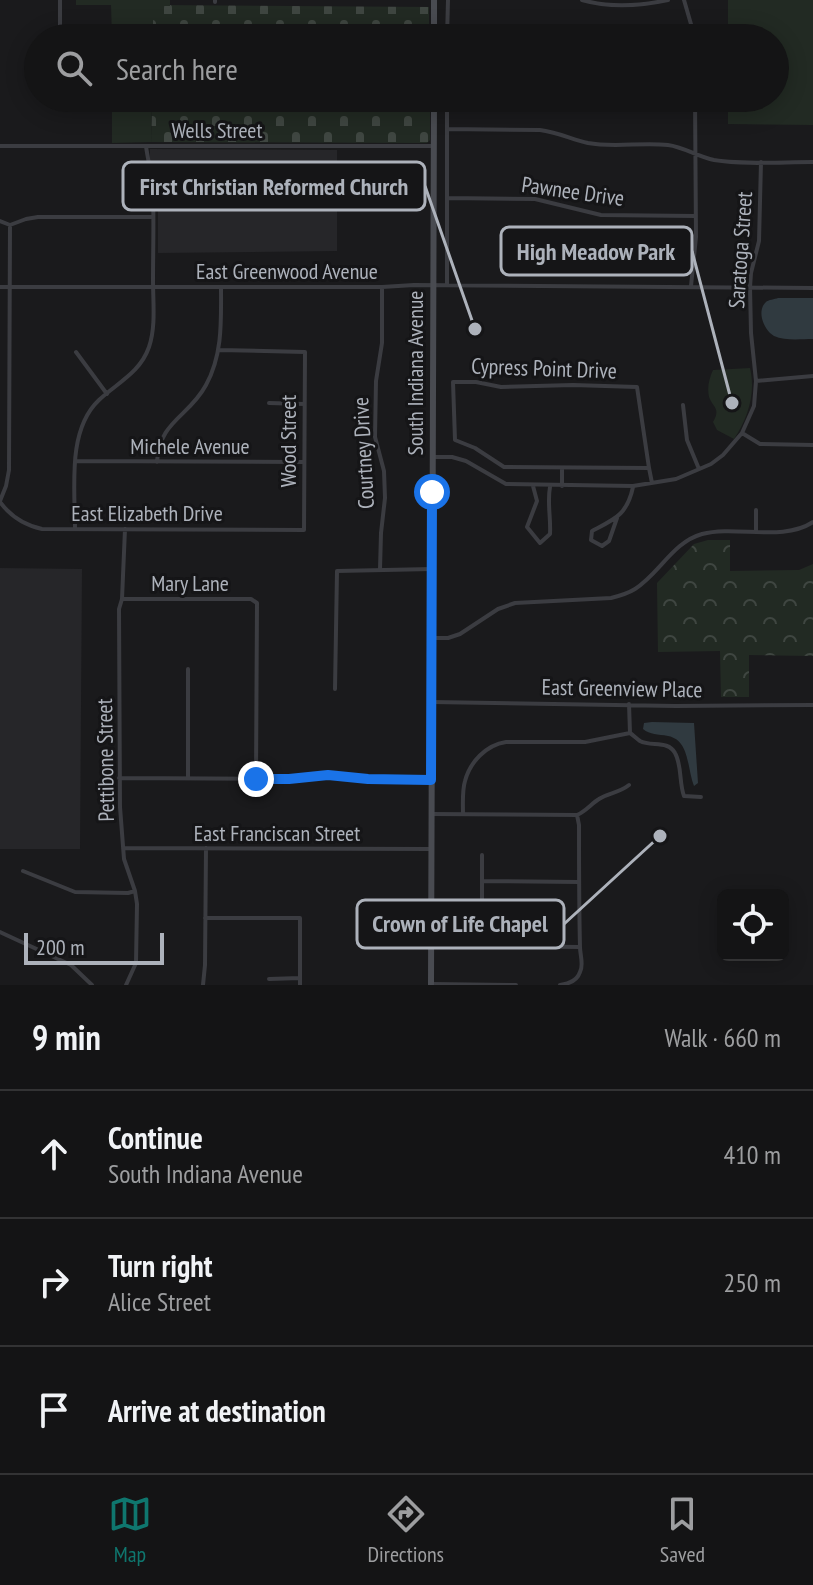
<!DOCTYPE html>
<html lang="en">
<head>
<meta charset="utf-8">
<style>
  body { margin:0; font-family:"PT Sans Narrow",sans-serif; background:#1d1d1e; color:#f1f3f6 }
  .controls { position:absolute; right:24px; bottom:24px; display:grid; overflow:hidden; border-radius:12px; box-shadow:0 4px 20px #0003 }
  .controls button { width:72px; height:72px; display:grid; place-items:center; padding:0; border:0; border-bottom:2px solid #333334; background:#141415; color:#f1f3f6; font:40px sans-serif }
  .scale { position:absolute; left:24px; bottom:20px; width:140px; box-sizing:border-box; padding-left:8px; border:4px solid #adb2bb; border-top:0; font-size:22px; line-height:28px; white-space:nowrap; color:#adb2bb; -webkit-text-stroke:6px #151517; paint-order:stroke }
  .stop { position:absolute; width:24px; height:24px; margin:-18px; border:6px solid #1a73e8; border-radius:50%; background:#fff }
  .stop.end { background:#1a73e8; border-color:#fff; box-shadow:0 2px 8px #0008 }
  .list { margin:0; padding:0; list-style:none }
  h2 { display:flex; justify-content:space-between; align-items:center; height:104px; margin:0; padding:0 32px; font-size:34px }
  h2 small { font-size:26px; font-weight:400; color:#9d9ea0 }
  .list li { display:grid; grid-template-columns:52px 1fr auto; gap:24px; align-items:center; box-sizing:border-box; height:128px; padding:0 32px; border-top:2px solid #333334 }
  .list b { display:block; font-size:30px; white-space:nowrap }
  .list p { margin:0; font-size:26px; white-space:nowrap; color:#9d9ea0 }
  .list em { font-size:26px; font-style:normal; color:#9d9ea0 }
  .icon { flex:none; width:44px; height:44px; fill:none; stroke:currentColor; stroke-width:2; stroke-linecap:round; stroke-linejoin:round }
  .map { position:relative; flex:none; width:813px; height:985px; overflow:hidden }
  .search { position:absolute; background:#141415; box-shadow:0 4px 20px #0003; left:24px; right:24px; top:24px; height:88px; display:flex; align-items:center; gap:20px; box-sizing:border-box; padding:0 28px; border-radius:44px; color:#9d9ea0; font-size:30px }
  .sheet { height:488px; background:#141415 }
  nav { display:flex; justify-content:space-around; align-items:center; box-sizing:border-box; height:112px; border-top:2px solid #333334; background:#141415; font-size:22px; color:#9d9ea0 }
  nav a { display:grid; justify-items:center; gap:4px }
  nav .on { color:#0f766e }
  .map>svg:first-child { display:block }
</style>
</head>
<body>
<div class="map">
<svg width="813" height="985" viewBox="0 0 813 985">
  <defs>
    <pattern id="forest-crowns" width="20" height="18" patternUnits="userSpaceOnUse" patternTransform="scale(2)"><rect width="20" height="18" fill="#222a23"/><path d="M2 6a3 3 0 1 1 6 0M12 15a3 3 0 1 1 6 0" fill="none" stroke="#3f4641"/></pattern>
    <pattern id="cemetery-stones" width="16" height="16" patternUnits="userSpaceOnUse" patternTransform="scale(2)"><rect width="16" height="16" fill="#222a23"/><path d="M2 7V4a2 2 0 0 1 4 0v3zM10 15v-3a2 2 0 0 1 4 0v3z" fill="#3f4641"/></pattern>
  </defs>
  <rect width="100%" height="100%" fill="#1a1a1c"/>
  <path fill="#262629" d="M150,149L337,150V251L158,253V189L150,161Z
    M0,568L82,569L80,849H0Z"/>
  <path fill="url(#forest-crowns)" d="M708,540H730V571L799,570L813,564V656L749,655V697H721L720,651L658,652L657,583L694,544Z"/>
  <path fill="url(#cemetery-stones)" d="M153,5L429,7V38H153Z
    M152,98H430V140L427,143L151,142Z"/>
  <path fill="#222a23" d="M76,0H170V6H153V38H112L111,5H76Z
    M728,0H813V125L728,124V98H775V38H728Z
    M112,98H152L151,142L112,143Z
    M750,368C756,393 748,418 734,439L717,430L713,422C721,408 713,408 709,397C707,387 709,379 713,370Z"/>
  <path fill="#303a40" d="M778,298H813V339C801,339 785,341 774,336C764,330 756,311 766,302C768,300 775,299 778,298Z
    M652,722L694,723L698,783L694,786C687,769 690,740 668,736C658,734 650,735 643,729L644,723Z"/>
  <g fill="none" stroke-linecap="round" stroke-linejoin="round">
    <path stroke="#3b3c41" stroke-width="4" d="M60,0V38
      M215,0V2
      M582,0C610,8 640,6 668,0
      M684,0L695,38
      M447,38L448,0
      M447,129L540,130C557,132 571,139 588,143C614,148 641,142 668,145C684,147 698,157 714,160C746,165 781,162 813,162
      M0,146H434
      M447,198L535,199L601,215L695,216
      M0,221L10,225L26,219L38,217H153
      M447,285V98
      M691,286L696,237L695,98
      M0,287H382L414,285L813,288
      M76,352L107,394
      M756,381L813,376
      M453,382H476L501,387L573,385L637,387L649,468L504,467L475,448L455,440Z
      M269,403L304,404
      M683,405L687,440L699,469
      M742,433L760,444L813,445
      M432,457H452L466,461L506,484L633,486L676,479L711,464L723,455L742,433L754,406L756,381L751,333L750,287L751,273L759,241L761,162
      M76,461L304,462
      M157,462C159,421 189,417 206,385C223,354 221,320 221,287
      M649,468L652,483
      M533,486L537,501L527,527L540,543L550,534C551,517 547,503 550,487
      M562,486V468
      M0,501L6,486L9,470L10,225
      M0,502C11,517 24,525 42,529L304,530L305,352L219,350
      M756,510V531
      M617,518L609,541L602,546L591,540L592,531C615,519 627,515 633,487
      M75,529C75,488 67,430 99,400C117,383 140,373 149,347C156,326 153,303 153,280C153,252 154,223 153,195C153,178 148,162 146,146
      M125,529L122,599L119,609L120,807L124,859L135,891L137,904L136,963L126,985
      M380,569L381,533L385,498L384,471L375,437L376,381L382,343V287
      M122,599H251L257,603L256,779
      M432,638H448L460,634L498,609L515,603L611,598C619,596 627,594 635,589C659,574 673,542 702,534C736,525 783,542 813,522
      M188,669V778
      M335,689L337,571L432,569
      M431,702L676,706L813,705
      M630,733C633,735 637,739 640,741C651,747 668,740 675,753C682,765 679,783 684,796L701,797
      M119,778L283,779L328,775L368,779L431,780
      M431,814L577,815C586,811 591,804 599,799C608,793 619,793 629,785
      M463,814C463,803 462,791 465,781C470,762 486,745 506,742H585L630,733L629,704
      M123,848L431,849
      M482,855V932L486,943L495,946L580,947
      M23,871L75,892L128,893L135,891
      M482,881L579,882
      M205,918H300V985
      M0,932L71,965L92,985
      M269,979L300,978
      M431,984L516,985
      M203,985L205,965L206,848
      M560,985C568,984 577,981 580,972C584,965 580,955 580,947C579,906 579,866 579,825L577,815"/>
    <path stroke="#494b51" stroke-width="6" d="M434,38V0
      M431,985L434,98"/>
  </g>
  <g fill="none" stroke-linecap="round" stroke-linejoin="round">
    <path stroke="#1a73e8" stroke-width="10" d="M256,779H289L328,775L368,779L431,780L432,492"/>
  </g>
  <g text-anchor="middle" stroke-width="6" stroke-linejoin="round" paint-order="stroke">
    <g font-size="22" fill="#adb2bb" stroke="#151517">
      <text x="217" y="138">Wells Street</text>
      <text transform="translate(573 191) rotate(8)" y="8">Pawnee Drive</text>
      <text transform="translate(740 250) rotate(-86)" y="8">Saratoga Street</text>
      <text x="287" y="279">East Greenwood Avenue</text>
      <text transform="translate(544 368) rotate(2)" y="8">Cypress Point Drive</text>
      <text transform="translate(415 373) rotate(-90)" y="8">South Indiana Avenue</text>
      <text transform="translate(288 441) rotate(-90)" y="8">Wood Street</text>
      <text x="190" y="454">Michele Avenue</text>
      <text transform="translate(363 453) rotate(-93)" y="8">Courtney Drive</text>
      <text x="147" y="521">East Elizabeth Drive</text>
      <text x="190" y="591">Mary Lane</text>
      <text transform="translate(622 688) rotate(1)" y="8">East Greenview Place</text>
      <text transform="translate(105 760) rotate(-91)" y="8">Pettibone Street</text>
      <text x="277" y="841">East Franciscan Street</text>
    </g>
  </g>
  <path fill="none" stroke="#adb2bb" stroke-width="3" d="M475 329L425 186M732 403L692 251M660 836L564 924"/>
  <g fill="#adb2bb" stroke="#151517" stroke-width="3">
    <circle cx="475" cy="329" r="8"/>
    <circle cx="732" cy="403" r="8"/>
    <circle cx="660" cy="836" r="8"/>
  </g>
  <g fill="#151517" stroke="#adb2bb" stroke-width="3">
    <rect x="123" y="162" width="302" height="48" rx="8"/>
    <rect x="501" y="227" width="191" height="48" rx="8"/>
    <rect x="357" y="900" width="207" height="48" rx="8"/>
  </g>
  <g font-size="24" text-anchor="middle" font-weight="bold" fill="#adb2bb">
    <text x="274" y="195">First Christian Reformed Church</text>
    <text x="596" y="260">High Meadow Park</text>
    <text x="460" y="932">Crown of Life Chapel</text>
  </g>
</svg>
<div class="controls">
<button><svg class="icon" aria-label="locate" viewBox="0 0 24 24"><circle cx="12" cy="12" r="6"/><path d="M12 2v4M12 18v4M2 12h4M18 12h4"/></svg></button>
</div>
<div class="scale">200 m</div>
<div class="stop" style="left:432px;top:492px"></div>
<div class="stop end" style="left:256px;top:779px"></div>
<div class="search"><svg class="icon" aria-label="search" viewBox="0 0 24 24"><circle cx="10" cy="10" r="6"/><path d="M15 15l6 6"/></svg>Search here</div>
</div>
<section class="sheet">
<h2>9 min<small>Walk · 660 m</small></h2>
<ul class="list">
<li><svg class="icon" aria-label="ahead" viewBox="0 0 24 24"><path d="M12 20V5M6 11l6-6 6 6"/></svg><div><b>Continue</b><p>South Indiana Avenue</p></div><em>410 m</em></li>
<li><svg class="icon" aria-label="right" viewBox="0 0 24 24"><path d="M7 20v-9h11M14 6l5 5-5 5"/></svg><div><b>Turn right</b><p>Alice Street</p></div><em>250 m</em></li>
<li><svg class="icon" aria-label="arrive" viewBox="0 0 24 24"><path d="M6 21V4h12l-3 4 3 4H6"/></svg><div><b>Arrive at destination</b></div></li>
</ul>
</section>
<nav>
<a class="on"><svg class="icon" aria-label="map" viewBox="0 0 24 24"><path d="M3 6l6-2 6 2 6-2v14l-6 2-6-2-6 2zM9 4v14M15 6v14"/></svg>Map</a>
<a><svg class="icon" aria-label="directions" viewBox="0 0 24 24"><path d="M12 3l9 9-9 9-9-9zM9 14v-3h6M13 9l2 2-2 2"/></svg>Directions</a>
<a><svg class="icon" aria-label="saved" viewBox="0 0 24 24"><path d="M7 4h10v16l-5-4-5 4z"/></svg>Saved</a>
</nav>
</body>
</html>
